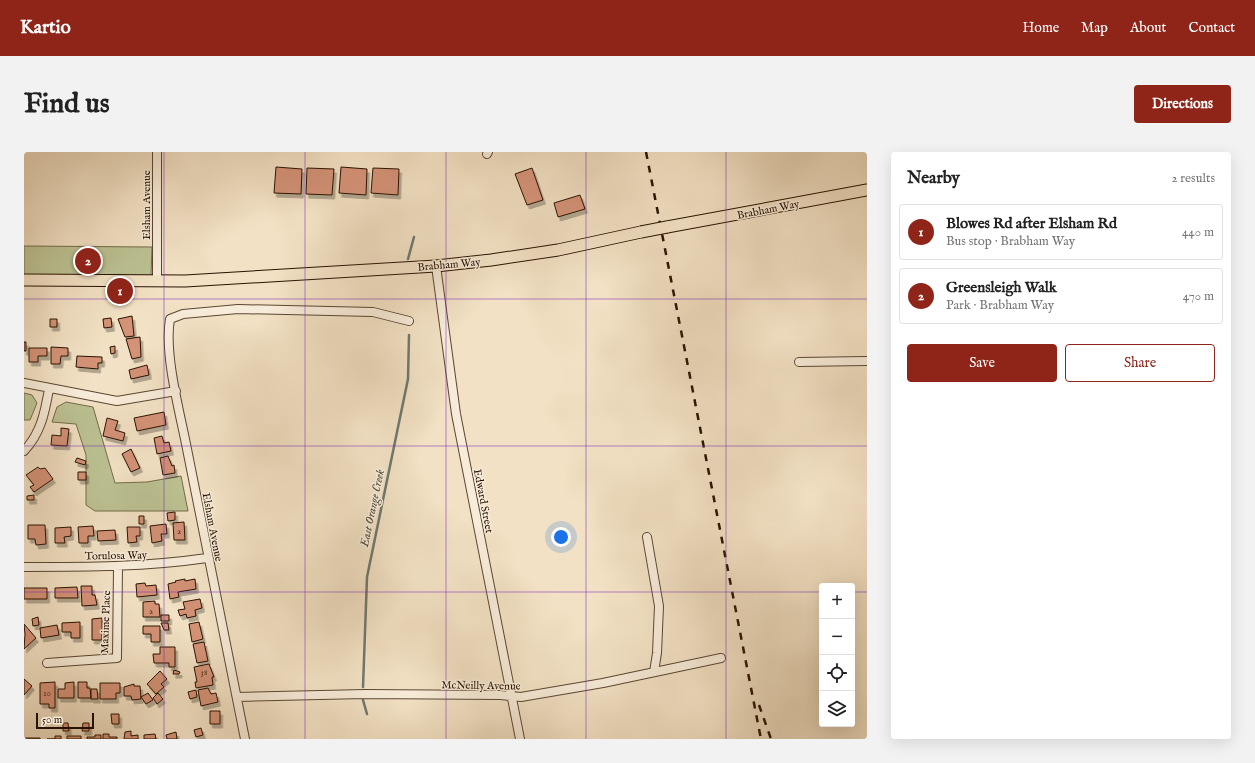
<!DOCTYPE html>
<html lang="en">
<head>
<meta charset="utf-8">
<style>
  body { margin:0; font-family:"IM FELL English",serif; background:#f2f2f2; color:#222 }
  .controls { position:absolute; right:12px; bottom:12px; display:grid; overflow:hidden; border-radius:4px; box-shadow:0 4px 16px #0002 }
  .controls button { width:36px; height:36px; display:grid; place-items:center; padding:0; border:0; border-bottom:1px solid #e0e0e0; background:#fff; color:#222; font:20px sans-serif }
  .scale { position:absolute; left:12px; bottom:10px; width:58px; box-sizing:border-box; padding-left:4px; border:2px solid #2a1201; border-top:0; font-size:11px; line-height:14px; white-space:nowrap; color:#2a1201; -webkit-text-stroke:3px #f7ecd9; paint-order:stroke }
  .you { position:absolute; left:537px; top:385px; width:14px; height:14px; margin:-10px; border:3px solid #fff; border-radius:50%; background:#1a73e8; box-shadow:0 0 0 6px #1a73e833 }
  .badge { display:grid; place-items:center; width:26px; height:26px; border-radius:50%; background:#8f2418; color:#fff; font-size:13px; font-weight:700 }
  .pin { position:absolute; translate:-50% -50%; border:2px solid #fff; box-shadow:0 1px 4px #0006 }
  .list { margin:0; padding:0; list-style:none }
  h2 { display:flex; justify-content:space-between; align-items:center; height:52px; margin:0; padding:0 16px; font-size:17px }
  h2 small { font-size:13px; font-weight:400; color:#767676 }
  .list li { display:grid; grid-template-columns:26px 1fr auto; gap:12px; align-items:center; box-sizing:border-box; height:56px; margin:0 8px 8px; padding:0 8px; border:1px solid #e0e0e0; border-radius:4px }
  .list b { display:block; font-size:15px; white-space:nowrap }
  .list p { margin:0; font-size:13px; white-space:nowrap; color:#767676 }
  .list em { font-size:13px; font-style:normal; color:#767676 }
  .actions { display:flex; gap:8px; padding:12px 16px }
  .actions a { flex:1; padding:9px 0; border:1px solid #8f2418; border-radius:4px; text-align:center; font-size:14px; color:#8f2418 }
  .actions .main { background:#8f2418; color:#fff }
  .icon { flex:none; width:22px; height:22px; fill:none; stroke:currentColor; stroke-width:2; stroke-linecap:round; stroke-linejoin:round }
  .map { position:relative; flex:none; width:843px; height:587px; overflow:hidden; border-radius:4px }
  header { display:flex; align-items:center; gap:24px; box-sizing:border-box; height:56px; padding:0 20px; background:#8f2418; color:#fff }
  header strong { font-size:19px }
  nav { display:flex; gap:22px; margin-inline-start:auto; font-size:14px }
  .intro { display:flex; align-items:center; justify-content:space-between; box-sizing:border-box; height:96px; padding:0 24px }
  h1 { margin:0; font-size:28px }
  .button { padding:10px 18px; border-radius:4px; background:#8f2418; color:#fff; font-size:14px; font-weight:700 }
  main { display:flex; gap:24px; padding:0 24px }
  aside { flex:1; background:#fff; border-radius:4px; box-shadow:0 4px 16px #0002 }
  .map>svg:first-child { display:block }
</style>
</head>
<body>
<header>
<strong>Kartio</strong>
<nav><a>Home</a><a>Map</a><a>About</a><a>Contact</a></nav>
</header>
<div class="intro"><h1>Find us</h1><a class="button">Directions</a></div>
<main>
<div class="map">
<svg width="843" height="587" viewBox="0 0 843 587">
  <defs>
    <filter id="shadow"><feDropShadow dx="2.5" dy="4" stdDeviation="0" flood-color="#0004"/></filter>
  </defs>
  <rect width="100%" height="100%" fill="#f2e1c4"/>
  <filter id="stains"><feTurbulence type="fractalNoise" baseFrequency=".005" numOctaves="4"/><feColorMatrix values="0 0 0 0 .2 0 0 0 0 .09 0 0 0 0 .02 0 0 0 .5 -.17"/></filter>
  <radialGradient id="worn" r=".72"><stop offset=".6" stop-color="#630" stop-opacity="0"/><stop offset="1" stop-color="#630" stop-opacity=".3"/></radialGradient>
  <path fill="#bcc293" stroke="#736a4a" d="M0,94L128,95L127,124L0,123Z
    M0,241L8,243L13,251L6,268H0Z
    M42,250L69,255L91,331L123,330L157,324L164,359H71L62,353V303L52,272L28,270L33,255Z"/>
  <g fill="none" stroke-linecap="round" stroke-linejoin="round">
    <path stroke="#6e786f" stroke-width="2.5" d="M384,107L390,85
      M339,535L343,425L384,227L385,183
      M339,548L343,562"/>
  </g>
  <path fill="#d49277" stroke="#2a1201" filter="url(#shadow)" d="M252,15L278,17L277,42L250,41Z
    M317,15L343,17L342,43L315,41Z
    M283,16L310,17L308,43L282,42Z
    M349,16L375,17L374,43L347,41Z
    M508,16L519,48L503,53L491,22Z
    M556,43L561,57L534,65L530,51Z
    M108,164L110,184L101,185L94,167Z
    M87,166L88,175L80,176L79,167Z
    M26,167H33V175H26Z
    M116,185L117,205L108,207L102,187Z
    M0,190H2V199H0Z
    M91,194V201L87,202L86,195Z
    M27,195L44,196V204H37L36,212H27Z
    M5,196H23V204H14V210H5Z
    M53,204L78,205V211H74V217L52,215Z
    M123,213L125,223L107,227L105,218Z
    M140,260L142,273L113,279L110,266Z
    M83,266L94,269L91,278L101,281L99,289L79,284Z
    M37,276L45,277L43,294L27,293L28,283L37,284Z
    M138,284L140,291L145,290L147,299L133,302L130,286Z
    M107,297L116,316L107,320L98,302Z
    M144,304L148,314L150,313L151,321L139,323L136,306Z
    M53,306L62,309L61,313L51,310Z
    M14,315L16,317L21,316L29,327L10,340L6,335L10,333L2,323Z
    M54,320H62V328H54Z
    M10,343V348H3V344Z
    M151,360V368L144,369L143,361Z
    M115,364H120V372H115Z
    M160,370L161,388H150L149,371Z
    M142,372L143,382H137L138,389L128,391L126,374Z
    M4,373H21L22,392L12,393L11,387H4Z
    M69,374L70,384H64V391H55L54,375Z
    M47,375V384L40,385L41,391H31V376Z
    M103,375H116V384H112L113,390L104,391Z
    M91,378L92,388L74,389L73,379Z
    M161,427V429L171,427L172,437L154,440L155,445L146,447L144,432L152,430L151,429Z
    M121,431L122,434L132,433L133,443L113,445L112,432Z
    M57,434H68V443H71L73,453L58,454Z
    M53,435L54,446H31V436Z
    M0,436H23V447H0Z
    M176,447L178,456L171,458L172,464L163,466L162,462L156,464L154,458L161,457L159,450Z
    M131,449V452H135L136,465H119V450Z
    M137,463H145V469H137Z
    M14,465L15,473L9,474L8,467Z
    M78,466V488H68V467Z
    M56,470V486H47V480H38V471Z
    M175,470L179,487L168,490L165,472Z
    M137,471H144L145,478H140Z
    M0,472L12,486L0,497L1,482Z
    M33,473L35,483L17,486L16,476Z
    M119,474H136V490H127V482H119Z
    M180,490L184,509L173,511L169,492Z
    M136,495H151V515H145V511H130L129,502H136Z
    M185,512L190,525H188L189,533L172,536L171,530H173L170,515Z
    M150,518L156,520L155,522H149Z
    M136,519L143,527L137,532L140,535L132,542L123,532Z
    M0,527L8,534L0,543Z
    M31,530V556H25V552H16V531Z
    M50,530V546H34V537H41V531Z
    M54,530H63V536H66L67,546H54Z
    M76,531H96V541H92V547H76Z
    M110,532V534H116L117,547L108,548L107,544H100V535Z
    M184,536L187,542L192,541L194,550L177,554L174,538Z
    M67,537H73L74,547H67Z
    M172,538L173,545L166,547L164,540Z
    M124,541L129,548L122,552L117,545Z
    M134,541L139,547L133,552L129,546Z
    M186,559H196V572H186Z
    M87,562H95V572H88Z
    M39,571H44L45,579H39Z
    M59,571H65V579H58Z
    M177,576L179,583L172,585L170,578Z
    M107,579V584L114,583V587H100L101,580Z
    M152,580L153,587H143L142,583Z
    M79,582H85V585H93V587H79Z
    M131,582L132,587H120V583Z
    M71,583H77V587H63V585H71Z
    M31,584H37V587H23H31Z
    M43,584H57V587H43Z
    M1,586H16V587H2Z"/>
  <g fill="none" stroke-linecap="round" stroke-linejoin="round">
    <defs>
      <path id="minor" d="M463,2L464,0
        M412,114L432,262L496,587
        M133,130V0
        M775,210L843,209
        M0,231L93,249L152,239
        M0,299C17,281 21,260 25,237
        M623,385L635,454L633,501L630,520
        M0,415C62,415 122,415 183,406
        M23,511L93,506L94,415
        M213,545L341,542L476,543L497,545L579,531L697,506
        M221,587C202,489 181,391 162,292C155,257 140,201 146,167L159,162L214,157L349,160L385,169"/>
      <path id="major" d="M643,75L843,38
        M0,128L161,129L412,114L467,108L534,98L617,80"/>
    </defs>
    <use href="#minor" stroke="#5c4632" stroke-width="10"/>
    <use href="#major" stroke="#2a1201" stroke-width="13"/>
    <use href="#minor" stroke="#f7ecd9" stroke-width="8"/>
    <use href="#major" stroke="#f2e1c4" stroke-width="11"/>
    <path stroke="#2a1201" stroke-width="2.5" stroke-dasharray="7 7" stroke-linecap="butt" d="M622,0L737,587
      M735,553L747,587"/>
    <defs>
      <path id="major-bridge" d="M617,80L643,75"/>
    </defs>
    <use href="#major-bridge" stroke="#2a1201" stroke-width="13" stroke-linecap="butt"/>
    <use href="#major-bridge" stroke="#f2e1c4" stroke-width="11"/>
  </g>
  <path fill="none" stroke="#7b2cbf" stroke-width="1" stroke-opacity="0.55" d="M140,0V587M281,0V587M422,0V587M562,0V587M702,0V587M0,147H843M0,294H843M0,440H798M828,440H843"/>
  <g text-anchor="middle" stroke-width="3" stroke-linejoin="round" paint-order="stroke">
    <g font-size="9" fill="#54321e">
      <text x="155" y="382">2</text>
      <text x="127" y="462">2</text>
      <text x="180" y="523">38</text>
      <text x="23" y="544">10</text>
    </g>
    <g font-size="11" fill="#2a1201" stroke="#f7ecd9">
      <text transform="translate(122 53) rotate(-90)" y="4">Elsham Avenue</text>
      <text transform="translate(744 57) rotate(-11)" y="4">Brabham Way</text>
      <text transform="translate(425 112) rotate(-5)" y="4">Brabham Way</text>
      <text transform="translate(460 349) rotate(79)" y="4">Edward Street</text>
      <text transform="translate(189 375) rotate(79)" y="4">Elsham Avenue</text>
      <text transform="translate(92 403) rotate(-1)" y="4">Torulosa Way</text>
      <text transform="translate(81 470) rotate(-88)" y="4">Maxime Place</text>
      <text transform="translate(457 533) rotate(1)" y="4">McNeilly Avenue</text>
    </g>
    <g font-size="12" font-style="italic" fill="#524e41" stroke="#f7ecd9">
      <text transform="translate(348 356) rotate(-78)" y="4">East Orange Creek</text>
    </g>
  </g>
  <rect width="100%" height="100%" filter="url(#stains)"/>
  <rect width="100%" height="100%" fill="url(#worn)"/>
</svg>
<div class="controls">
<button>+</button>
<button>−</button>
<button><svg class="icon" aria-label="locate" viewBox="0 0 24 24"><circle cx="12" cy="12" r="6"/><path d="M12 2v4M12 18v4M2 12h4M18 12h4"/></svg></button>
<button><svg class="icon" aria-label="layers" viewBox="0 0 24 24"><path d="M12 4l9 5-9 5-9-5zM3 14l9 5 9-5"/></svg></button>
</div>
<div class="scale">50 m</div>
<div class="you"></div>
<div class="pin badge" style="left:96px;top:139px">1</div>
<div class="pin badge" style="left:64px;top:109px">2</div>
</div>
<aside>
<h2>Nearby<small>2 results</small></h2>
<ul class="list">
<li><span class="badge">1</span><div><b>Blowes Rd after Elsham Rd</b><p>Bus stop · Brabham Way</p></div><em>440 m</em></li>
<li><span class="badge">2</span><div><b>Greensleigh Walk</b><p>Park · Brabham Way</p></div><em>470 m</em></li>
</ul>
<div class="actions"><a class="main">Save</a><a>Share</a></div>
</aside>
</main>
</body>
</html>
